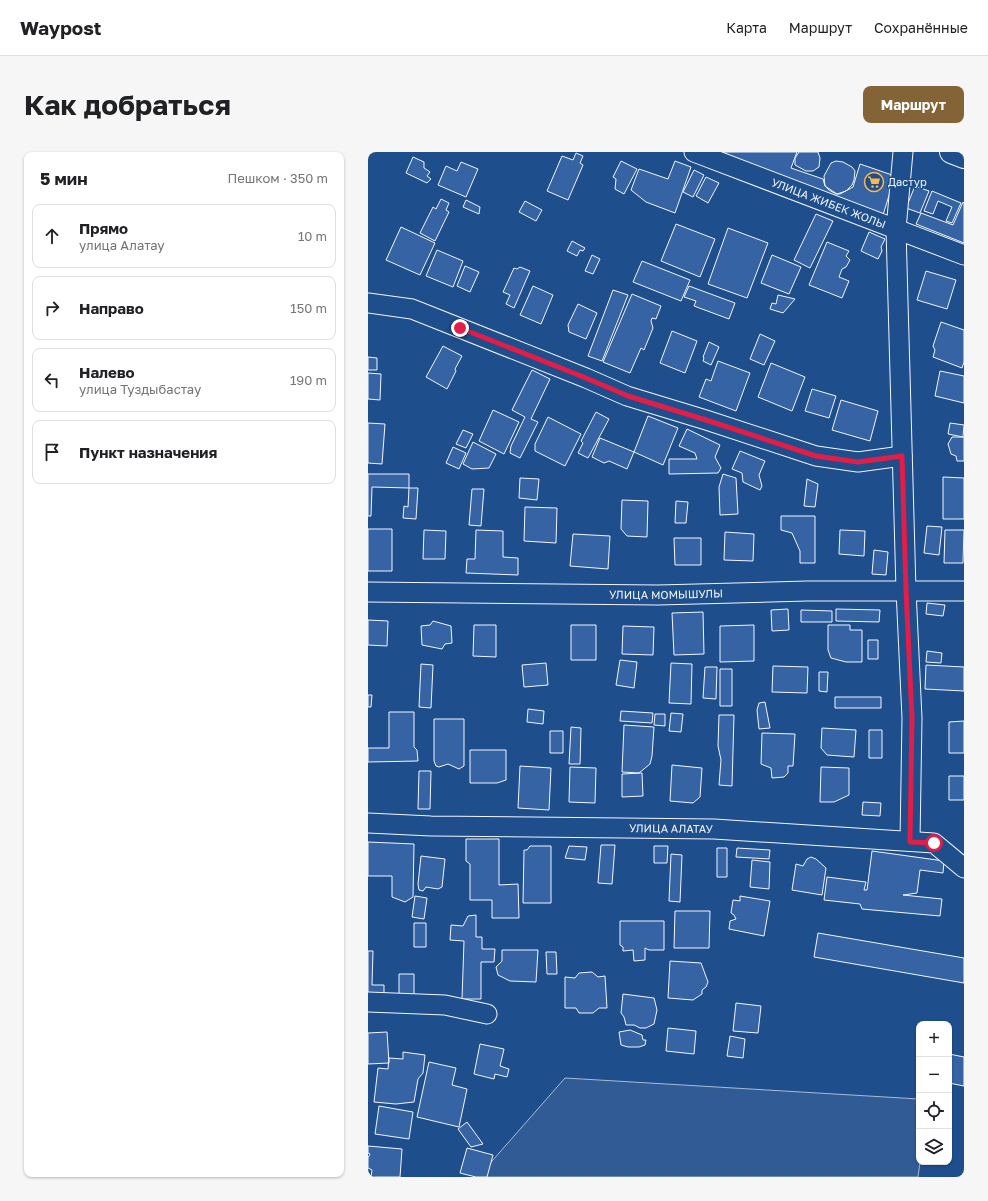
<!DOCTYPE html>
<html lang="ru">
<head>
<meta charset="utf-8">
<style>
  body { margin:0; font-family:"Golos Text",sans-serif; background:#f6f6f6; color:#202124 }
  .controls { position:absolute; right:12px; bottom:12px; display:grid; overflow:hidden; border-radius:8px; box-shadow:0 1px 3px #0004 }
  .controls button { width:36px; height:36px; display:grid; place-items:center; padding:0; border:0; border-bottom:1px solid #e0e0e0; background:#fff; color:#202124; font:20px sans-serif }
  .stop { position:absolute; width:12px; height:12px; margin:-9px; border:3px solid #e11d48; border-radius:50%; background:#fff }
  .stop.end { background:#e11d48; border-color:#fff; box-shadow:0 1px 4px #0008 }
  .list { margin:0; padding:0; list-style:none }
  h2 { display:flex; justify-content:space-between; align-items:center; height:52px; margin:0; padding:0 16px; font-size:17px }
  h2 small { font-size:13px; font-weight:400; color:#757577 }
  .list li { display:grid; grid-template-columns:26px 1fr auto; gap:12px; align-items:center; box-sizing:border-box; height:64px; margin:0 8px 8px; padding:0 8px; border:1px solid #e0e0e0; border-radius:8px }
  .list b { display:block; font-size:15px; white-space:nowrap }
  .list p { margin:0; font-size:13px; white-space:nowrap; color:#757577 }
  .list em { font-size:13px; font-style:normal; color:#757577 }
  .icon { flex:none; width:22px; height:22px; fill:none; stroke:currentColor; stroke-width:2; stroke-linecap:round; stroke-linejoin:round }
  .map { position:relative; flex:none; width:596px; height:1025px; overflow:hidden; border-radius:8px }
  header { display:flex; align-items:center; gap:24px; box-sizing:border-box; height:56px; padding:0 20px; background:#fff; border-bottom:1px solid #e0e0e0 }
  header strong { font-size:19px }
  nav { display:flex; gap:22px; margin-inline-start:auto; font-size:14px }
  .intro { display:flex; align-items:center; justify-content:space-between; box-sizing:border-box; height:96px; padding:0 24px }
  h1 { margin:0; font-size:28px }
  .button { padding:10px 18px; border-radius:8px; background:#846436; color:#fff; font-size:14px; font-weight:700 }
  main { display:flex; gap:24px; padding:0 24px }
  aside { flex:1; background:#fff; border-radius:8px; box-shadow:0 1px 3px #0004 }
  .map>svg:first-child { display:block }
</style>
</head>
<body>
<header>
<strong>Waypost</strong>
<nav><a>Карта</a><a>Маршрут</a><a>Сохранённые</a></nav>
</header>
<div class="intro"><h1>Как добраться</h1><a class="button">Маршрут</a></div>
<main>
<aside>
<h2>5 мин<small>Пешком · 350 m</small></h2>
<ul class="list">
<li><svg class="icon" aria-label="ahead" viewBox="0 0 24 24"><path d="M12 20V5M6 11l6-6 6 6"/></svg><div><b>Прямо</b><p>улица Алатау</p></div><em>10 m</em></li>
<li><svg class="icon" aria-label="right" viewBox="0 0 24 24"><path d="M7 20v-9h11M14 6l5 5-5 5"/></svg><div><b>Направо</b></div><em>150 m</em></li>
<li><svg class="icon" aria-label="left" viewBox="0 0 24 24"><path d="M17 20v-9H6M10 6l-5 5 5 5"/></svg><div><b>Налево</b><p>улица Туздыбастау</p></div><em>190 m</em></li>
<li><svg class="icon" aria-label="arrive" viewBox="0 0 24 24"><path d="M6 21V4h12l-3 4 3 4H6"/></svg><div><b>Пункт назначения</b></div></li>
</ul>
</aside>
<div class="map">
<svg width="596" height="1025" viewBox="0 0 596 1025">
  <rect width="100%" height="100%" fill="#1f4e8c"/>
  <path fill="#305b95" stroke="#a8bbd7" d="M197,926L551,947V1010H552L550,1025H110Z"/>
  <path fill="#3563a3" stroke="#f2f6ff" d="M351,0H429L423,16L455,27L457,34L461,38L468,42H472L485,35L492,12L527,24L515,63Z
    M431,0H450L452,6L451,15L445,19H438L427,13V6Z
    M208,1L215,4L212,11L215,13L200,48L179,39L194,4L205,8Z
    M45,5L56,10V16L62,20L59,24L63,27L59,31L38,21Z
    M253,9L269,17L256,42L247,37L248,27L245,25Z
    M307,9L323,15L307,61L278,50L263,38L271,17L300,27Z
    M468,9L475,10L484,15L487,19L486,28L484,33L478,39L469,42L457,34L456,24L463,11Z
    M93,10L110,17L98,45L70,33L78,14L89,19Z
    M326,18L336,23L325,45L315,40Z
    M338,25L351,31L340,51L328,44Z
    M547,34L561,39L552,61L538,56Z
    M564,39L593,51L584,71L578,69L584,55L570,49L565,62L556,59Z
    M73,47L81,51L78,58L81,60L67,89L52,81L65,55L68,57Z
    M98,48L112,55L111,62L95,55Z
    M157,49L174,58L168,69L151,60Z
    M595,50L596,51V91L548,72L553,61L585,73Z
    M448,62L465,69L442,116L426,108Z
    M308,72L347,87L332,125L293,109Z
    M33,75L67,91L52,123L18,108Z
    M360,76L400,91L379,146L340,132Z
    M501,80L517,87L513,95L514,99L510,107L493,99Z
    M204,89L217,96L215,99L212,98L209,104L199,99Z
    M459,90L481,99L478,104L482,108L478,115L474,117L471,125L481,129L474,146L441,133Z
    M69,98L95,109L85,135L58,124Z
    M224,103L232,107L225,122L217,119Z
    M404,103L433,115L421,142L393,131Z
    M274,109L322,128L313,149L265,130Z
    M97,114L111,120L102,140L89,134Z
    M152,115L162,119L146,156L138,152L142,143L135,140L146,116L149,117Z
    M558,119L588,128L579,157L549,148Z
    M165,134L185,143L173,172L152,163Z
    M321,134L367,151L361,167L326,154L328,149L316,145Z
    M245,138L260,143L234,209L220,204Z
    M264,142L293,154L288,167L284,166L283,169L285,176L276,198L273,196L262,221L235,210Z
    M410,143L427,147L415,161L402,157L404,151L408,152Z
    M210,152L229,161L218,187L201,180L200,173Z
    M573,170L596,178V210L594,216L565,205L567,198L565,194Z
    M304,179L329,189L317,221L292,211Z
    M392,182L407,189L396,213L382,207Z
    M341,190L351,195L343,213L335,209L336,206L335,205Z
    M75,194L94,204L87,217L88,219L79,237L58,225Z
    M0,205L9,206V218H0Z
    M350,209L382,221L368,259L331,245L338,227L343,229Z
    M403,211L437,225L424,259L390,245Z
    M164,218L182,227L163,267L170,270L152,306L142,301L143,294L157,265L144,258Z
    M572,219L596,224V251L567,244Z
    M0,221L13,222L12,248L0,247Z
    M444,237L468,244L461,266L437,259Z
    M473,248L510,259L502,289L464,278Z
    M125,258L151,270L136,302L111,289Z
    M228,260L241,267L220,306L210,301L215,291L213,289Z
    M280,264L310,276L295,313L266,300Z
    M180,265L213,282L197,314L167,299V292Z
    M0,271L17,272L14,312L0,311Z
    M582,271L596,273L595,285L580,282Z
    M319,277L352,293L347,305L353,316L350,321L301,322V307H329L327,301L311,294Z
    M95,278L105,282L98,296L88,292Z
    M584,285H596V309H589L588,304L583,302L580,292Z
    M232,286L266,300L259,317L241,309L236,311L224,305Z
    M105,290L128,302L121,316L104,317L95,312Z
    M85,295L98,301L91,317L78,311Z
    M372,299L397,309L391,323L394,334L392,338L375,330L374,321L364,317Z
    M0,322H41V336L4,335L3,364H0Z
    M355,322L368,326L370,362L352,363L351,335Z
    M575,325L596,326V367H575Z
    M152,326L171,327L169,348L151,346Z
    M439,327L450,332L447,355L436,354Z
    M41,336H50L48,367L35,366L36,354L40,355Z
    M104,337H116L113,374L101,373Z
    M254,348L280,349L279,385L259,384L253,377Z
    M308,349L320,350L318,371H307Z
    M157,355L189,356L188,391L156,389Z
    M413,364H447V411H432V399L424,381L413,378Z
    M559,374L574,375L571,403L556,401Z
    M0,377H24V419H0Z
    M56,378L78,379L77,407H55Z
    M108,378L135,379V405L150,406V423L98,421L99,407H107Z
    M472,378L497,379L496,404L471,402Z
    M577,378H596L595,411H576Z
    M357,380L386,382L385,409L356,408Z
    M205,382L242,384L240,417L202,414Z
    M306,386H333V413H307Z
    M506,398L520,400L518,423L504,422Z
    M559,451L577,453L575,464L558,462Z
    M420,457L421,478L404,479L403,458Z
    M468,457L512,458L511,470L468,469Z
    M433,458L464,459V470H433Z
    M335,460L336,502L306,503L304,461Z
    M0,468L20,469L19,494L0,493Z
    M65,469L83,474L84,491L77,492L74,497L54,493L53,474L62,473Z
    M106,473H128V505L105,504Z
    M203,473H228V508H203Z
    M386,473V509L352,510V474Z
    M460,473H482V478H494V510H478L463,506L460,498Z
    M255,474L286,475L285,503L254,502Z
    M500,488H510V507H500Z
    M559,499L574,501L573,511L558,510Z
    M252,508L269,510L266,536L248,533Z
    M178,511L180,533L156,535L154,513Z
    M303,511L324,512L323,552L301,551Z
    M53,512L65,513L63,556L51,555Z
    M558,513L596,515V539L557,537Z
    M405,514L440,515L439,541L404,540Z
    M337,515H349L348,547L335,546Z
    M352,517H364V554H352Z
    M451,520H460L459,540L451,539Z
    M0,543H4L3,555H0Z
    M467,545H513V556H467Z
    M397,550L402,576L391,577L389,558L391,551Z
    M160,557L176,559L175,572L159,570Z
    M253,559L285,561L284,571L252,569Z
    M21,560H46V595L49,598L50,609L0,610V596H21Z
    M303,561L315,562L313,580L301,579Z
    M287,562H297V574L286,573Z
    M351,563H366L364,634L351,633L353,608L350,594Z
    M66,567H96V614L91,617L80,612L71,615L68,614L66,609Z
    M596,569V601H581V570Z
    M256,573L286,575L284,604L282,612L271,621L254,620Z
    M203,575L213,576L212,612H201Z
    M454,576L488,578L486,605L459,603L453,596Z
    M501,578H514V606H501Z
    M182,579H195V601H182Z
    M394,581L427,582L425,614H420V621L416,625L404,626L403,616L393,612Z
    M102,598H138V628L129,631H102Z
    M304,613L334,616L332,645L325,651L302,649Z
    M152,614L183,616L181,658L150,656Z
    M202,615L228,616L227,651L201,650Z
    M453,615L481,616V643L466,650H452Z
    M51,619H63L62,657H50Z
    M274,621L275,644L254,645V622Z
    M581,624H596V648H581Z
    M495,650L513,651L512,664L494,663Z
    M98,687H131V733L150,732L151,766H124V748H102V712L98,709Z
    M0,690L46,692L45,745L37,750L24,745V724H0Z
    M233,693H247L244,732L230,731Z
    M162,694H183V751H155L156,698H159Z
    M201,694L219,695L217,708L197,706Z
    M286,694H300L299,711H286Z
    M349,696H359V725H349Z
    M369,696L402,698L401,707L368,705Z
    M504,699L576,709L575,721L552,718L549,741L535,743L574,747L572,764L494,757L492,752L456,748L459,725L498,730L496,738H499Z
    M303,702L314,703L312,750L301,749Z
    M53,704L77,707L74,735L70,737L58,735L55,739L51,738L50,732Z
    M443,705L448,707L458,716L454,743L424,738L428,712L435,714L439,707Z
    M384,708L402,710L401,737L382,735Z
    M47,744L59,746L56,767L44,765Z
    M372,744L402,749L396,784L361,777L362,769L368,767L366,763L363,761L365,748L372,749Z
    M307,759H342L341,796H306Z
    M108,763V785H114V797H127L126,810H113V847H94L96,789L82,788L83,773L95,774L100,764Z
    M252,769H296V798H281L277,796V808L266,809L265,798L255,799V795L252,793Z
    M46,771H58V795H46Z
    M450,781L596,806V831L446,805Z
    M134,798H170L168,830L142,829L130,823L128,815L134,809Z
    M0,799H5L4,833H16V844L0,843Z
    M178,800H188L189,822H179Z
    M302,809L333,811L340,830L338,835L334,838V842L325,848L300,846Z
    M224,820L230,825L237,824L239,856H231L225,861H211L208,856H197V825L207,826L211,821Z
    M31,822H46V843L31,842Z
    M255,842L286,846L289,858L286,872L278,876H272L266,873H258L256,865L253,861Z
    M368,851L393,854L390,881L365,879Z
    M300,876L328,879L326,902L298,899Z
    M262,878L274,883L275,888H278L277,893L271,895H260L253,893L251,880Z
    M19,880L21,911L0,912V881Z
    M362,884L377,887L375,906L359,904Z
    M112,892L136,897L132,914L141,917L139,925L127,922L126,927L106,922Z
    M35,900L57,903L55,921L50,927L46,950L28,952L6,950L10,916L20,917L21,906L35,907Z
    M581,902L596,905V934L581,931Z
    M61,910L88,916L84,933L99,937L91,975L49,965Z
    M11,954L45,960L41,987L7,982Z
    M99,970L115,992L103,995L90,977Z
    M0,994L34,997L32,1025H3L4,1018L0,1016V1006L2,1002L0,1001Z
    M99,996L125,1003L119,1025H108L92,1021Z"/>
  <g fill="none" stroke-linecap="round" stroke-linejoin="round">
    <defs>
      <g id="minor">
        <path id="s1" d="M326,0L596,103"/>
        <path d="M535,0L528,77L538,438L544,566L542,689"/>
        <path d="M0,151L44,157L218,226L259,244L338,268L448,304L490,310L534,304"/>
        <path id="s2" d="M0,440L290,443L439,439H596"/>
        <path id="s3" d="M0,671L63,674L346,677L566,691L596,716"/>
        <path d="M0,850L77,853L119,862"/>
      </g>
      <path id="major" d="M583,0L596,5"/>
    </defs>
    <use href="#minor" stroke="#f2f6ff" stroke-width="21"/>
    <use href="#major" stroke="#f2f6ff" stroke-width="24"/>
    <use href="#minor" stroke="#1f4e8c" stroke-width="19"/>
    <use href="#major" stroke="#1f4e8c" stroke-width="22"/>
  </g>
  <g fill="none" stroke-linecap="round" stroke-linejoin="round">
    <path stroke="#e11d48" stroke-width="5" d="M92,176L218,226L260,244L338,268L448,304L490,310L534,304L538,438L544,566L542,690L566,691"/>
  </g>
  <defs>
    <symbol id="supermarket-ring" viewBox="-11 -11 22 22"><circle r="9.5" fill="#1f4e8c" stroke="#ffb74d" stroke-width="1.5"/><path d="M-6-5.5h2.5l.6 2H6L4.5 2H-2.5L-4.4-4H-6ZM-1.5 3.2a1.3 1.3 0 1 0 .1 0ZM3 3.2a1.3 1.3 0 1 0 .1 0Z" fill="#ffb74d"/></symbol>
  </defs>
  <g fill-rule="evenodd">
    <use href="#supermarket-ring" x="495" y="19" width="22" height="22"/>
  </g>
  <g text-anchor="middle" stroke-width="3" stroke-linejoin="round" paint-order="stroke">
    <g font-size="11" fill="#f2f6ff" stroke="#1f4e8c" text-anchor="start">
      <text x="520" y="34">Дастур</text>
    </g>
    <g font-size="11" fill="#f2f6ff" stroke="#1f4e8c">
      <text dy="4" stroke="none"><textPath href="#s1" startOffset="144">УЛИЦА ЖИБЕК ЖОЛЫ</textPath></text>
      <text dy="4" stroke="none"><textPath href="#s2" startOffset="298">УЛИЦА МОМЫШУЛЫ</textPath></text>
      <text dy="4" stroke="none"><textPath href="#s3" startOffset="303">УЛИЦА АЛАТАУ</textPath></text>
    </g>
  </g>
</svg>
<div class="controls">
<button>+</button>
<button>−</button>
<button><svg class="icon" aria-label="locate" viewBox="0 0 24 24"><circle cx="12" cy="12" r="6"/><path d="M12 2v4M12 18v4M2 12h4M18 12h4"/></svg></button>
<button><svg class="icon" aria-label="layers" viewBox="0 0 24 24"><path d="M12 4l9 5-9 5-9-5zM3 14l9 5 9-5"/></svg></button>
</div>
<div class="stop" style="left:566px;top:691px"></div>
<div class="stop end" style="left:92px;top:176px"></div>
</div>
</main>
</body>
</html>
